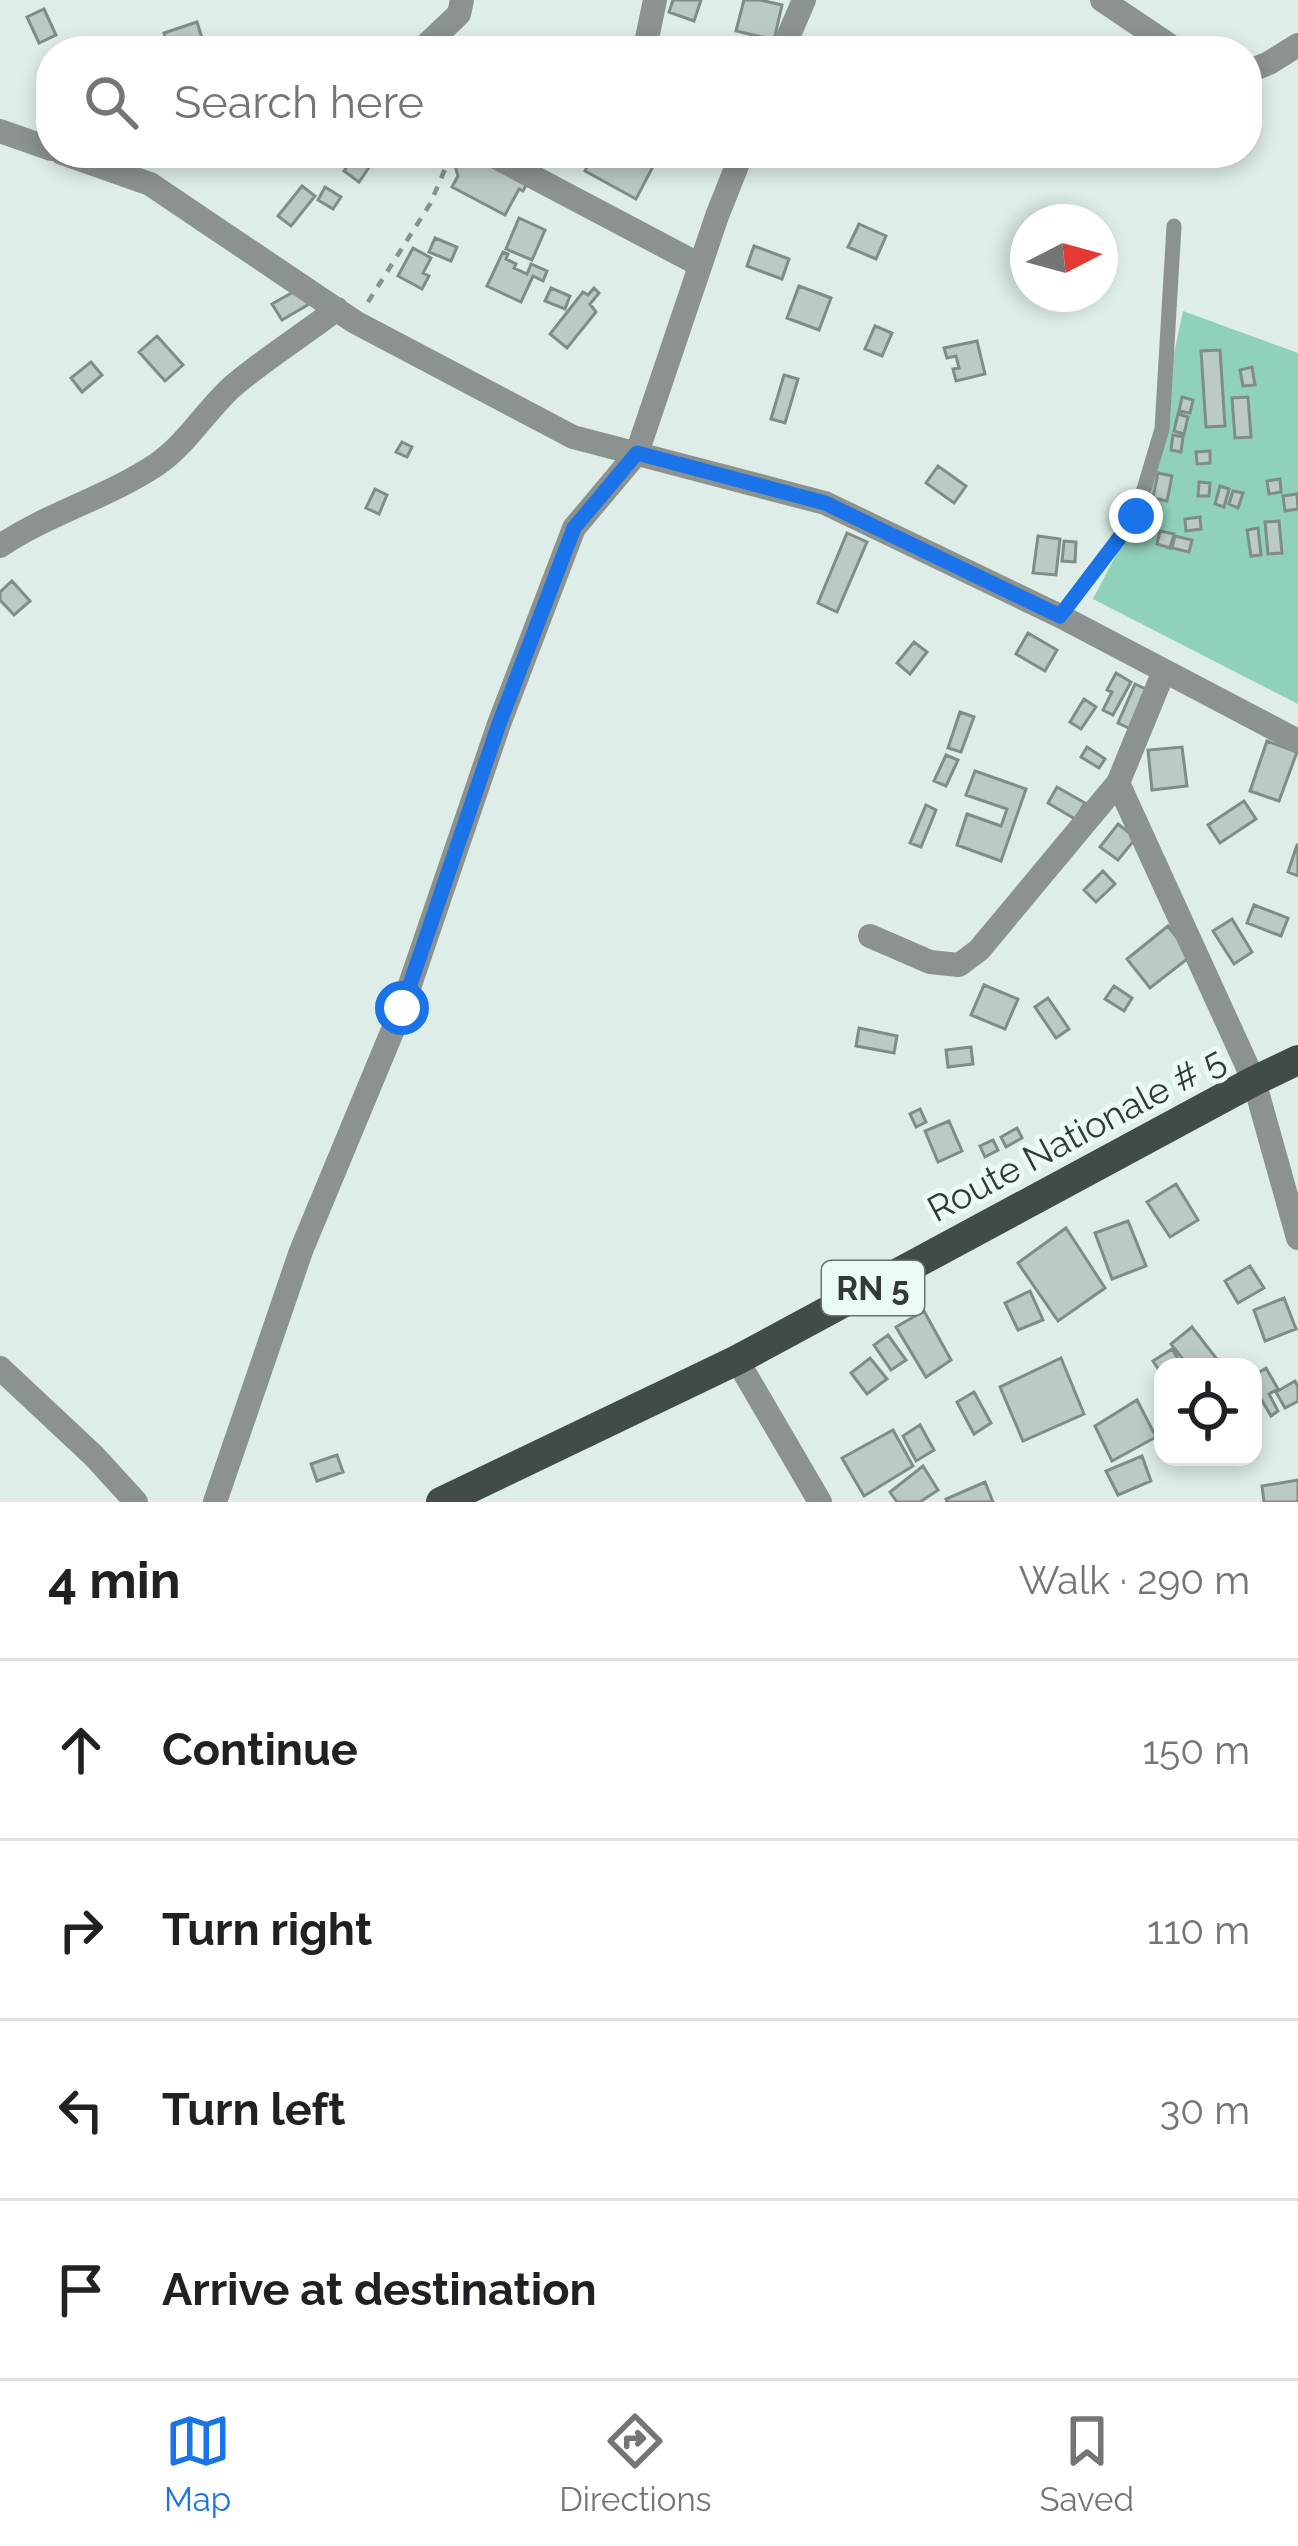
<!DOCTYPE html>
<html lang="en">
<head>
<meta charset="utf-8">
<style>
  body { margin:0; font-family:Raleway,sans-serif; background:#f2f2f2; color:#202124 }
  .controls { position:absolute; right:36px; bottom:36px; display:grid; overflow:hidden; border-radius:24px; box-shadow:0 6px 18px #0003 }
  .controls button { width:108px; height:108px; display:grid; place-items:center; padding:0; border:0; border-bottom:3px solid #e0e0e0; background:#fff; color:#202124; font:60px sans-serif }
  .compass { position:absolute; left:1010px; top:204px; width:108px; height:108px; border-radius:50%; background:#fff; box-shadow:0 6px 18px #0003; rotate:84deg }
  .stop { position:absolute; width:36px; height:36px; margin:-27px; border:9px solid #1a73e8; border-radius:50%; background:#fff }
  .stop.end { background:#1a73e8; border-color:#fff; box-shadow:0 3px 12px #0008 }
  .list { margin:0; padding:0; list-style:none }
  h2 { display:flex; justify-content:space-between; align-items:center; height:156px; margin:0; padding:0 48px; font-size:51px }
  h2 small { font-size:39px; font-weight:400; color:#757577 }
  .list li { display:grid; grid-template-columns:78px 1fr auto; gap:36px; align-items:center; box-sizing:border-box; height:180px; padding:0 48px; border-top:3px solid #e0e0e0 }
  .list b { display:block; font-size:45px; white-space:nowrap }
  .list em { font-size:39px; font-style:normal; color:#757577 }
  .icon { flex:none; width:66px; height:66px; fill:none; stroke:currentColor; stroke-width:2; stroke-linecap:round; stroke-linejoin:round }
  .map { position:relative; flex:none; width:1298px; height:1502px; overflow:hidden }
  .search { position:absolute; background:#fff; box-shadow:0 6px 18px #0003; left:36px; right:36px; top:36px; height:132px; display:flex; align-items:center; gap:30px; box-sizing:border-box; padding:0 42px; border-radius:48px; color:#757577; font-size:45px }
  .sheet { height:876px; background:#fff }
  nav { display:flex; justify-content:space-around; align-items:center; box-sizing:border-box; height:168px; border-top:3px solid #e0e0e0; background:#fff; font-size:33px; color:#757577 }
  nav a { display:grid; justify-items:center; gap:6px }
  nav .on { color:#1a73e8 }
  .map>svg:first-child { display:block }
</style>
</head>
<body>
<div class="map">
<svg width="1298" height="1502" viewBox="0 0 1298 1502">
  <rect width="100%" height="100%" fill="#deede7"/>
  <path fill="#90d1b9" d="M1183,311L1298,353V704L1093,599L1141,507Z"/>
  <path fill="#bccac4" stroke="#7f8d87" stroke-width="3" d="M673,0H701L694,21L669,12Z
    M744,0H760L782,5L774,40L736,31Z
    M44,9L56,35L39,43L27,17Z
    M197,22L206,51H170L164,33Z
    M356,153L372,163L359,182L344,171Z
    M470,153L529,179L523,191L519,189L505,215L452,187L458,176L454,162L463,155Z
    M594,153H660L636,199L585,171Z
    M302,186L315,196L291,226L278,216Z
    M325,187L341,197L333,209L318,200Z
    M519,218L545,230L532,260L506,249Z
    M859,224L886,236L876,259L848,247Z
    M435,238L457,247L451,261L429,252Z
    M754,246L789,259L782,279L747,266Z
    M413,248L431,258L423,273L429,276L422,289L398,276Z
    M503,252L508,254L506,259L516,264L514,268L527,274L531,264L547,271L543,281L533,276L521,302L487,286Z
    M799,286L831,298L819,330L787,318Z
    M302,287L311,303L282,320L272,304Z
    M551,288L570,296L565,309L545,301Z
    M594,288L599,293L590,304L596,312L567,348L550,334L583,292L588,295Z
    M875,326L892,333L882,356L865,349Z
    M157,336L183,365L165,381L139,352Z
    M977,341L985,374L956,381L953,369L959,368L956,356L947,358L944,348Z
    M1220,350L1225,426L1206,427L1201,351Z
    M91,362L102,375L82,392L71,378Z
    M1252,367L1255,385L1243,386L1240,370Z
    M784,375L798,379L785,423L771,419Z
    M1182,397L1193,400L1190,413L1179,411Z
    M1248,397L1251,437L1235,438L1232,398Z
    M1178,414L1188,417L1184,434L1174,431Z
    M1173,435L1183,437L1181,452L1171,450Z
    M402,442L412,447L407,457L396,452Z
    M1210,451V463L1197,464L1196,452Z
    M938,466L966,486L954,503L926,483Z
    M1158,473L1172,476L1167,501L1153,498Z
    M1280,479L1281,492L1269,494L1267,481Z
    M1199,482L1210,483L1209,496H1198Z
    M1220,486L1229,489L1224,507L1215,504Z
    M375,489L387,495L379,514L366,508Z
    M1233,491L1243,493L1238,508L1229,504Z
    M1297,494L1298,509L1285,511L1283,496Z
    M1200,517L1201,529L1186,531L1185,519Z
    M1279,521L1282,553L1268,554L1265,522Z
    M1258,528L1261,555L1251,556L1247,530Z
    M1160,531L1174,534L1170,548L1157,544Z
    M847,533L867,542L837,612L818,603Z
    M1038,536L1060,539L1056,575L1033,573Z
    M1175,536L1192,540L1189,552L1172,548Z
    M1064,541L1076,542L1075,562L1062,561Z
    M12,581L30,601L14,615L0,600V592Z
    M1028,633L1057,650L1045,671L1016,654Z
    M914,642L927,652L910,674L897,663Z
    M1116,673L1131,682L1113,715L1103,710L1112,692L1107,690Z
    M1135,684L1150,691L1133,730L1118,723Z
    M1084,699L1096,707L1081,729L1070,722Z
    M960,712L974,717L961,752L948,748Z
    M1267,741L1297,752L1279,801L1250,791Z
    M1087,747L1105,759L1099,768L1081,757Z
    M1182,747L1187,786L1152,790L1148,750Z
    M946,755L958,760L946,786L934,781Z
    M975,771L1026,789L1001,861L957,845L967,814L1001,826L1007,809L966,795Z
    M1057,787L1085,803L1075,819L1048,803Z
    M1244,801L1256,819L1220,843L1208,825Z
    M926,805L936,810L921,847L910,843Z
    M1118,824L1136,838L1118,860L1100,847Z
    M1297,845H1298V876L1288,872Z
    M1103,871L1115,884L1096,902L1084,890Z
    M1254,905L1288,918L1281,936L1247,923Z
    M1232,919L1252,952L1234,964L1213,931Z
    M1168,926L1191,956L1150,988L1127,959Z
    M984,985L1018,999L1005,1029L971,1015Z
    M1114,986L1132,998L1124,1011L1105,999Z
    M1048,998L1069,1029L1056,1038L1035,1007Z
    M859,1028L897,1036L894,1053L856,1046Z
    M971,1047L973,1064L948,1067L946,1050Z
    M920,1109L926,1122L916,1127L910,1114Z
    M949,1121L962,1151L938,1162L925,1131Z
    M1017,1128L1022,1138L1006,1147L1001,1137Z
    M993,1140L998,1150L985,1157L980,1146Z
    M1176,1184L1198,1220L1170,1237L1147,1202Z
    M1128,1221L1146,1266L1112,1279L1095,1233Z
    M1066,1228L1105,1288L1058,1321L1018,1263Z
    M1250,1266L1264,1288L1238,1303L1225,1281Z
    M1030,1291L1043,1320L1018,1330L1005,1303Z
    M1284,1298L1296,1329L1265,1341L1254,1310Z
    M924,1311L951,1360L926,1377L896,1327Z
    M1192,1327L1216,1358L1204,1367H1189L1171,1344Z
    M888,1335L906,1360L891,1370L874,1345Z
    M1172,1349L1183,1367H1163V1376L1153,1361Z
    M870,1358L887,1379L867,1394L851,1373Z
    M1061,1358L1084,1414L1023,1441L1000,1387Z
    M1266,1368L1278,1389L1269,1394L1278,1411L1271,1416L1253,1385V1376Z
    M1295,1381L1298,1387V1401L1285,1408L1276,1392Z
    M974,1392L991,1423L974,1434L957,1402Z
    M1137,1400L1156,1437L1112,1461L1095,1426Z
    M920,1425L934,1450L916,1461L903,1436Z
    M893,1430L913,1466L864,1496L842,1458Z
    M337,1455L343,1472L317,1481L311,1464Z
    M1142,1456L1151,1481L1118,1495L1106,1471Z
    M923,1466L938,1490L920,1502H897L890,1492Z
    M1298,1480V1502H1264L1262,1486Z
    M985,1482L993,1502H947L946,1499Z"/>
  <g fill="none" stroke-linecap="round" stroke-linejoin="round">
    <path stroke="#87928d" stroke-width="4.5" stroke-dasharray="9 9" stroke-linecap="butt" d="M368,302L430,204L452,153"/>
    <path stroke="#8c928f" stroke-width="15" d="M1060,616L1136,516L1162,429L1174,226"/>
    <path stroke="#8c928f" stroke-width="24" d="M1102,0L1178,51
      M420,51L459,14L462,0
      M648,51L645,48L655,0
      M782,51L804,0
      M1247,72L1269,63L1298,45
      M0,131L51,149
      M62,153L150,184L355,322L573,437L825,503L1060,616L1298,741
      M488,153L700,265
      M0,546C49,513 106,498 156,465C187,444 206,410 233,386C266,358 303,335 337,309
      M1118,783L1254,1081L1298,1238
      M870,936L930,962L959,965L979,950L1118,783L1164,671
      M737,1360L820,1502
      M0,1368L94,1456L136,1502
      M215,1502L301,1251L402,1008L499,724L574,528L637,453L717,216L742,153"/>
    <path stroke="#414b47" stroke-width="30" d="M441,1502L737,1360L1254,1081L1298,1060"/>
  </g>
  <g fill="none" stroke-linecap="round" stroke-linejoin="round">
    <path stroke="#1a73e8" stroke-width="15" d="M402,1008L499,724L574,528L637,453L825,503L1060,616L1136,516"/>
  </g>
  <g text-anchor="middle" stroke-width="10" stroke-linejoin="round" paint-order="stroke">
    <rect fill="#ecfaf4" stroke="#6a736f" stroke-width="3" x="822" y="1261" width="102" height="54" rx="9"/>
    <g font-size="33" font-weight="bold" fill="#333936">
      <text x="873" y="1300">RN 5</text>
    </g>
    <g font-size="36" fill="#333936" stroke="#ecfaf4">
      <text transform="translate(1076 1134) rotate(-28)" y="13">Route Nationale # 5</text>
    </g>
  </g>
</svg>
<div class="controls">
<button><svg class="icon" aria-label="locate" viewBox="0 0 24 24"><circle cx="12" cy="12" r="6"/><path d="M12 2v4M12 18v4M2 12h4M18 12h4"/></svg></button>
</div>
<svg class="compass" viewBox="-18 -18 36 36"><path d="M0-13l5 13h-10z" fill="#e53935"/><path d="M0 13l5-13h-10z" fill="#757577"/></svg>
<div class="stop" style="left:402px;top:1008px"></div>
<div class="stop end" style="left:1136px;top:516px"></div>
<div class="search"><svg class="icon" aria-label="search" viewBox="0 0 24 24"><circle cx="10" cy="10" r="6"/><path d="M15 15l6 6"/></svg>Search here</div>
</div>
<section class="sheet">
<h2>4 min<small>Walk · 290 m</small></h2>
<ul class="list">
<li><svg class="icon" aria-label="ahead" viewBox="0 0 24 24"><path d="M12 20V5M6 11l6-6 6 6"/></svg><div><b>Continue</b></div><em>150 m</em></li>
<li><svg class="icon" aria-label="right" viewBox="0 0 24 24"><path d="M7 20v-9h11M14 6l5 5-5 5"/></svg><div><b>Turn right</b></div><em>110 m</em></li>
<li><svg class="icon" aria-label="left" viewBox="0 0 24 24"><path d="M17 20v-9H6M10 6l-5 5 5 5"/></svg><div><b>Turn left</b></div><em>30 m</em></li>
<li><svg class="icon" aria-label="arrive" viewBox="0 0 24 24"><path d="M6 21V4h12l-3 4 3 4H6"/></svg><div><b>Arrive at destination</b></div></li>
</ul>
</section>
<nav>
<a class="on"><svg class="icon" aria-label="map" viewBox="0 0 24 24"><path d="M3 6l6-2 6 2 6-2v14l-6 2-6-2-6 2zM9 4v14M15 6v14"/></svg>Map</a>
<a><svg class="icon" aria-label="directions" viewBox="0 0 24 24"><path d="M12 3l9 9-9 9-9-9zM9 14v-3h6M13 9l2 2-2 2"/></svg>Directions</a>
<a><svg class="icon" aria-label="saved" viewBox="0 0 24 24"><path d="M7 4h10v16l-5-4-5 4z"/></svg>Saved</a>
</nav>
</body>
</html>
